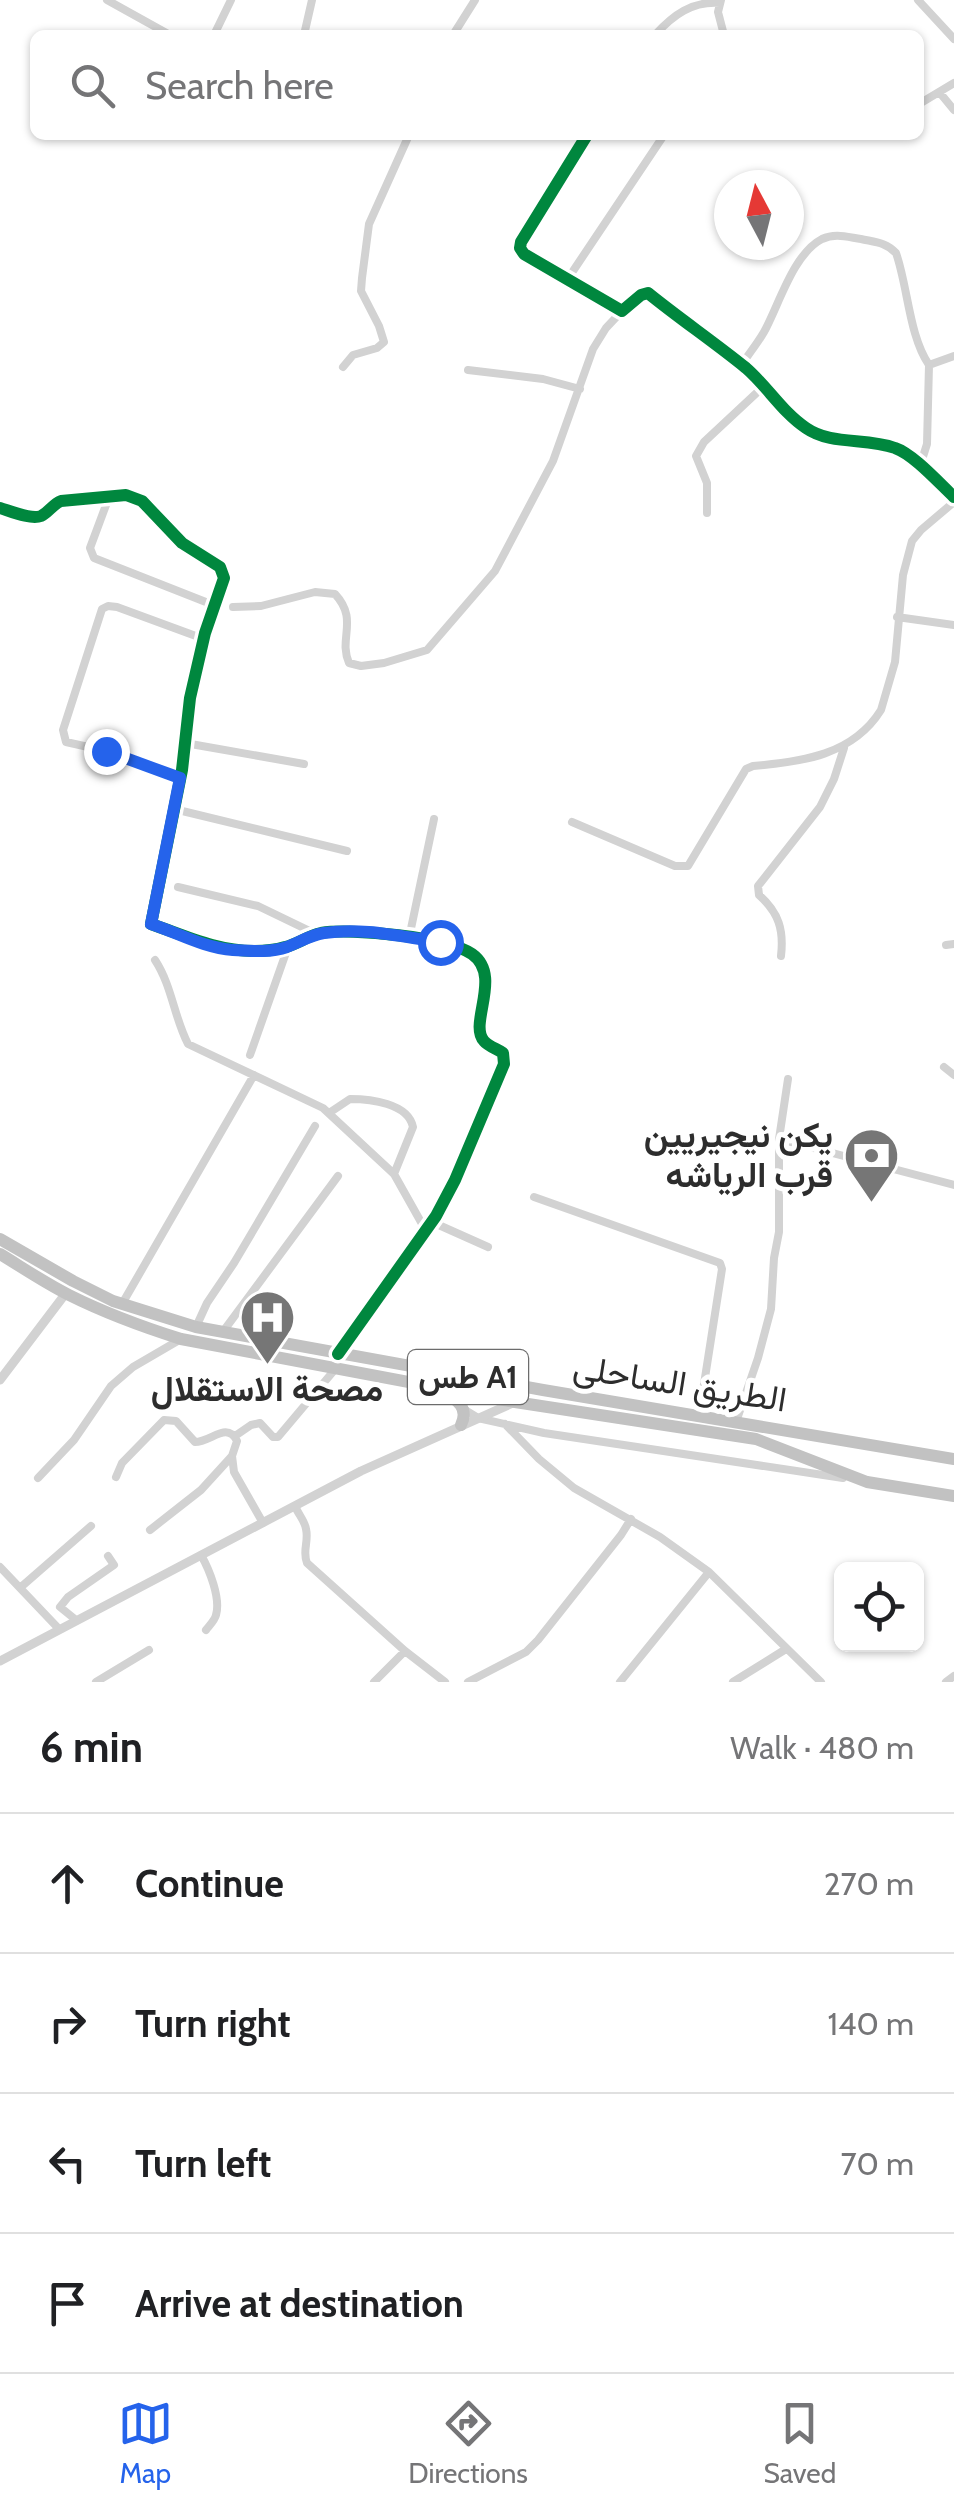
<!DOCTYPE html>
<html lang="en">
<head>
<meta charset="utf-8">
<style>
  body { margin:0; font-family:Cabin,Vazirmatn,sans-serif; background:#f6f6f6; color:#202124 }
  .controls { position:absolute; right:30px; bottom:30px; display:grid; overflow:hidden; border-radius:15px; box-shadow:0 2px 8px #0004 }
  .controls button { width:90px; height:90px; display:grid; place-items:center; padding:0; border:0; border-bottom:2px solid #e0e0e0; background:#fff; color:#202124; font:50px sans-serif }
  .compass { position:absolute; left:714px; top:170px; width:90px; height:90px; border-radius:50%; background:#fff; box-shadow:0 2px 8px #0004; rotate:353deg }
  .stop { position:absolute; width:30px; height:30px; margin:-22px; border:8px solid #2563eb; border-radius:50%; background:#fff }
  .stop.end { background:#2563eb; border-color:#fff; box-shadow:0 2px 10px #0008 }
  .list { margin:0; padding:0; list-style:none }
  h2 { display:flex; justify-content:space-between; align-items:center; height:130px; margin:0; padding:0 40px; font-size:42px }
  h2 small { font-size:32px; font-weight:400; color:#757577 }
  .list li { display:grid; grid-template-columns:65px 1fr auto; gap:30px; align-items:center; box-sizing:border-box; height:140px; padding:0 40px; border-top:2px solid #e0e0e0 }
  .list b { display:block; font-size:38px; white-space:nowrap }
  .list em { font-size:32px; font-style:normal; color:#757577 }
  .icon { flex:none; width:55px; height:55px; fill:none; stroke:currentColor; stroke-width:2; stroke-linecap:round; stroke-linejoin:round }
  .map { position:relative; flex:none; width:954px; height:1682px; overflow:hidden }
  .search { position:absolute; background:#fff; box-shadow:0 2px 8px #0004; left:30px; right:30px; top:30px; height:110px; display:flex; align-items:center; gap:25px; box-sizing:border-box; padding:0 35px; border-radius:15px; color:#757577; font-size:38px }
  .sheet { height:690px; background:#fff }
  nav { display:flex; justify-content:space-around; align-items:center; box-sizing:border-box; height:140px; border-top:2px solid #e0e0e0; background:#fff; font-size:28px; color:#757577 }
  nav a { display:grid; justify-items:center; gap:5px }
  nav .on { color:#2563eb }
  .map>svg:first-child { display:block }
</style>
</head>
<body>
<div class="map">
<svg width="954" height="1682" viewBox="0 0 954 1682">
  <rect width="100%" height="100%" fill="#fff"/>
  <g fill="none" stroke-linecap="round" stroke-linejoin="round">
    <path stroke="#d2d2d2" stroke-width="8" d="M107,0L170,35
      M721,0L718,12L724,35
      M918,0L954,39
      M214,35L231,0
      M304,35L312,0
      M453,35L475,0
      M655,35C673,15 692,1 720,3
      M940,93L954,110
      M919,104L954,83
      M587,135L521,242L520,248L524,254L622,311L641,295L648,293C680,319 714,342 746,368C767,386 782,412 806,428C832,446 866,437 895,448C913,454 939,483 954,497
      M567,280L664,135
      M741,365C749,354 757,344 764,332C779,305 793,254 822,239C835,233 847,237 861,239C874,242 886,242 896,253C908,287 909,336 929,365
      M343,367L353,355L377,348L384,342L379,326L361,291L362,278L369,224L409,135
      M468,370L543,379L580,389
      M920,466L927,444L929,365L954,356
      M109,497L90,548L94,558L216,606
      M0,508C10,511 31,520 41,516C48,513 53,504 61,501L126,495L142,501L182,543L220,567L224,578L205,633L190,698L182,770L151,924C186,936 217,951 254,951C265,951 275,950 285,947C298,944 307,936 321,933C351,928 447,937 472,954C503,976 468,1024 484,1041C488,1046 497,1049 503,1053L504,1064L455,1180L436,1216L338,1354
      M707,513V483L696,456L704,442L764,386
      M233,607L261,606L315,592L335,594C359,620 338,638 349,663L361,666L384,663L427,650L495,571L553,461L593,349L606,328L622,311
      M897,617L954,625
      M185,743L304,764
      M180,777L106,751L66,742L63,730L102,609L108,606L117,607L204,639
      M174,809L347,851
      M572,822L675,866H688L746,769L753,766C802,762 853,755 881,710L895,662L903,575L912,541L921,530L954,502
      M178,887L258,906L316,934
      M409,938L434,819
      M946,945L954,944
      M781,956C784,930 779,913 759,895L758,886L820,807L834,779L844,748
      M155,960C172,986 174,1017 188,1044L323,1108L394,1174L426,1231
      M250,1055L288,947
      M944,1067L954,1075
      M329,1113L350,1099C370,1099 408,1103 413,1127L394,1174
      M779,1139L954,1185
      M534,1197L720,1263L722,1269L699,1416
      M432,1222L488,1247
      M122,1304L254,1075
      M196,1327L207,1303L234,1263L315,1126
      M222,1333L338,1176
      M465,1410L478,1418L544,1433L843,1478
      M736,1422L758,1358L771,1309L774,1258L779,1232V1139L788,1079
      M505,1424L539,1459L574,1488L660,1537L709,1572L821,1682
      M235,1436L251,1425L260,1423L273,1437H278L337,1367
      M116,1477L122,1463L164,1420L176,1421L195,1442C211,1442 227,1421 237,1441L232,1456L234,1472L263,1523
      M38,1478L74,1440L111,1386L133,1367L181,1339
      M295,1506C298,1514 305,1521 306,1529C309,1542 302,1551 307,1563L405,1651L445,1682
      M150,1530L201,1490L232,1456
      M201,1555C209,1569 221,1598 216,1615C215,1620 209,1626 206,1630
      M0,1567L59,1629
      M21,1587L91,1526
      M76,1620L60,1607L68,1597L114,1565L108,1556
      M96,1682L149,1650
      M374,1682L405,1651
      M468,1682L526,1652L538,1640L621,1535L631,1519
      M620,1682L709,1572
      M733,1682L786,1649
      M946,1682L954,1676"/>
    <path stroke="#d2d2d2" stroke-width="9" d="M0,1380L66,1293
      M0,1661L361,1471L515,1402"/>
    <path stroke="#c2c2c2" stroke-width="12" d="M0,1239L73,1281L113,1301L196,1327L543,1390L954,1459
      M0,1254C23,1268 45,1283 69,1295C105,1313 143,1327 181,1339L515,1402L756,1439L867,1482L954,1496
      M440,1390C455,1399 470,1406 461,1425"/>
    <defs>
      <path id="cycleway" d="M587,135L521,242L520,248L524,254L622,311L641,295L648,293C680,319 714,342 746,368C767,386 782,412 806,428C832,446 866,437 895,448C913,454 939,483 954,497
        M0,508C10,511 31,520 41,516C48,513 53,504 61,501L126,495L142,501L182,543L220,567L224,578L205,633L190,698L182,770L151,924C186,936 217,951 254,951C265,951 275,950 285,947C298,944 307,936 321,933C351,928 447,937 472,954C503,976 468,1024 484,1041C488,1046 497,1049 503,1053L504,1064L455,1180L436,1216L338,1354"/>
    </defs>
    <use href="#cycleway" stroke="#fff" stroke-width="19"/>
    <use href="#cycleway" stroke="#00873e" stroke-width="12"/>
  </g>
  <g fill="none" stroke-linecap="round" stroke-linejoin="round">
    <path stroke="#2563eb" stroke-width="12" d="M106,751L180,778L151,924C178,933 204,948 233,950C250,951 270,953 287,947C300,942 310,935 324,933C363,927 402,937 440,942"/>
  </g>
  <defs>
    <symbol id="bank-pin" viewBox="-11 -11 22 30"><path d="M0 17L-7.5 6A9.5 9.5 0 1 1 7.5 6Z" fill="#767676" stroke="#fff"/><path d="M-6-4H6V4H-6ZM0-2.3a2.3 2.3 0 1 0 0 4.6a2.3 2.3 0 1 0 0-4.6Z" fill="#fff"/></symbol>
    <symbol id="hospital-pin" viewBox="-11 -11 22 30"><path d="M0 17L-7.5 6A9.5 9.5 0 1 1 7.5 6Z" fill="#767676" stroke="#fff"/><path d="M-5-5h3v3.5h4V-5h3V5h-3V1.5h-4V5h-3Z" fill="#fff"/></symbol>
  </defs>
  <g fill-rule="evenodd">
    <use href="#bank-pin" x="840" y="1124" width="63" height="86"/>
    <use href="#hospital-pin" x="236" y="1286" width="63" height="86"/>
  </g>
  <g text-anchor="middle" stroke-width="10" stroke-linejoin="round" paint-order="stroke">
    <rect fill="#fff" stroke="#6c6c6c" stroke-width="2.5" x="408" y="1350" width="120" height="54" rx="8"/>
    <g font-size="32" font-weight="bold" fill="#2d2d2d">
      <text x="468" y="1388">طس A1</text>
    </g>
    <g font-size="35" font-weight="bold" fill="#2d2d2d" stroke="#fff" text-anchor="end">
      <text x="833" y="1147">يكن نيجيريين<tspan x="833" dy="40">قرب الرياشه</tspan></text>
      <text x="267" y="1401" text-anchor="middle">مصحة الاستقلال</text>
    </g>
    <g font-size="35" fill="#2d2d2d" stroke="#fff">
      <text transform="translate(680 1383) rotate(9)" y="12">الطريق الساحلى</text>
    </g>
  </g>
</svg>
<div class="controls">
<button><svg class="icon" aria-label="locate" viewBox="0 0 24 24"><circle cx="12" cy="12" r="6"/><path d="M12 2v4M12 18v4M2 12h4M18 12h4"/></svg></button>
</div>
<svg class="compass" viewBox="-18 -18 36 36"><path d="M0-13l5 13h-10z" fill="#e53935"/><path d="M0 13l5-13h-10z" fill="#757577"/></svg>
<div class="stop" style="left:440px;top:942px"></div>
<div class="stop end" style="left:106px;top:751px"></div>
<div class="search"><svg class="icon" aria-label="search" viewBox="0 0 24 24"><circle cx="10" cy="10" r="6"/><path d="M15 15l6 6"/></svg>Search here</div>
</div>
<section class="sheet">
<h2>6 min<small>Walk · 480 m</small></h2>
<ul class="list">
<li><svg class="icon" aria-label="ahead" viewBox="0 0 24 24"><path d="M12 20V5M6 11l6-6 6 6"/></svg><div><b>Continue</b></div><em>270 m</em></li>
<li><svg class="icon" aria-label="right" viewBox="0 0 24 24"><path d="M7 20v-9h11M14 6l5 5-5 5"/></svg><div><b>Turn right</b></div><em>140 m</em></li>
<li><svg class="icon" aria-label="left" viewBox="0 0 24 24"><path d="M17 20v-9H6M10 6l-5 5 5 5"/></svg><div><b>Turn left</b></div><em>70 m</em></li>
<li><svg class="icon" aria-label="arrive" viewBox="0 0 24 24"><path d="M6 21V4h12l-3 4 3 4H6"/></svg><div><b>Arrive at destination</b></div></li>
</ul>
</section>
<nav>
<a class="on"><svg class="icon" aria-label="map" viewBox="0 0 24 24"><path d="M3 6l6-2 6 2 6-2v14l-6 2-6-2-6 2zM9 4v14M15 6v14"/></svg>Map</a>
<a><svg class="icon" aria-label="directions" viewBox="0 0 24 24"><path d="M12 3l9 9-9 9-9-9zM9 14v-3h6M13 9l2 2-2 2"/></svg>Directions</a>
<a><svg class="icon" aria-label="saved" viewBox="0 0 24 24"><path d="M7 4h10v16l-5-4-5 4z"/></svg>Saved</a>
</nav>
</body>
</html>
